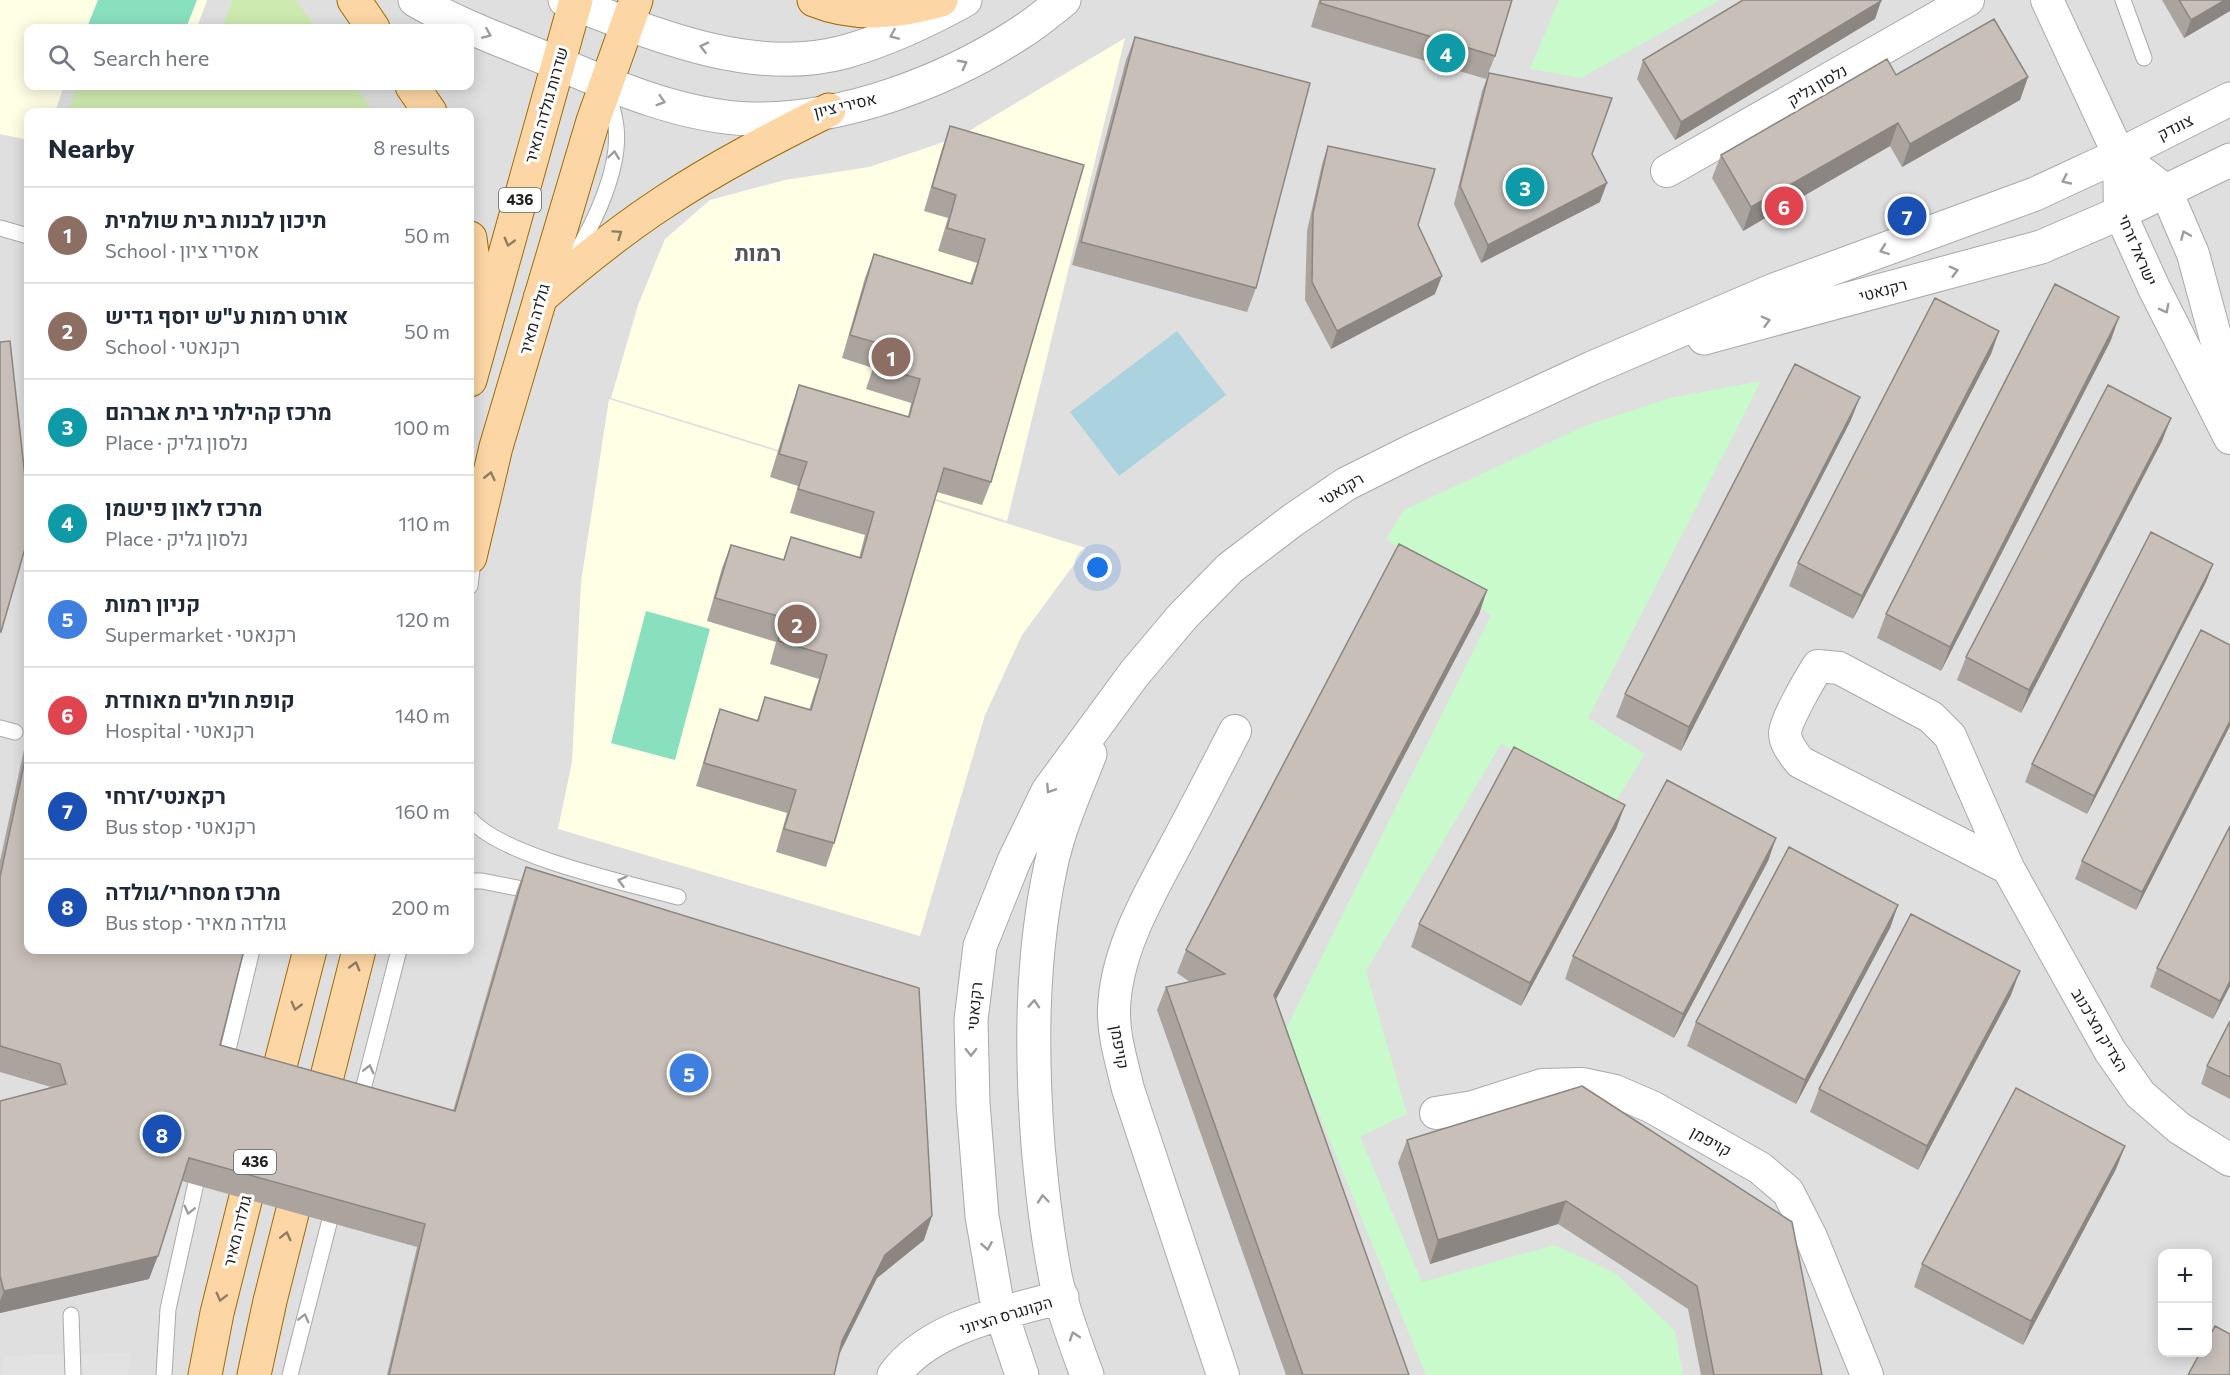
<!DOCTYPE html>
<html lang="en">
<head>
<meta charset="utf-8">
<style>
  body { margin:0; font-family:Commissioner,Heebo,sans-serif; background:#f6f6f7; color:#1f2937 }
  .controls { position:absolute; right:18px; bottom:18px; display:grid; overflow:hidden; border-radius:12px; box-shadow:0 3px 15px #0003 }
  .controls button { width:54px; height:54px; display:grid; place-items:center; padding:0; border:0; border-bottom:2px solid #e0e1e3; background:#fff; color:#1f2937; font:30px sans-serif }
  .you { position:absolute; left:1098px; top:568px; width:21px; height:21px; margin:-15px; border:4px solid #fff; border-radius:50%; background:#1a73e8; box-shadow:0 0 0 9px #1a73e833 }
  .badge { display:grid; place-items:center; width:39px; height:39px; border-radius:50%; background:#d40000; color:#fff; font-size:20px; font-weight:700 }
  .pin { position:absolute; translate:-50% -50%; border:3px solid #fff; box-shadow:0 2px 6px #0006 }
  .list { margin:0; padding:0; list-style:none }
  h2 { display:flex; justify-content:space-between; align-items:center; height:78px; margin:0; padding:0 24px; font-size:26px }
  h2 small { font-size:20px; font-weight:400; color:#747a83 }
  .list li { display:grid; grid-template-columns:39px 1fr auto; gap:18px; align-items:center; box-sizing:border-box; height:96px; padding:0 24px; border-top:2px solid #e0e1e3 }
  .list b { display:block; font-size:22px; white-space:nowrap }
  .list p { margin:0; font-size:20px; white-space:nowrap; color:#747a83 }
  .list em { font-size:20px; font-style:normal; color:#747a83 }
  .icon { flex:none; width:33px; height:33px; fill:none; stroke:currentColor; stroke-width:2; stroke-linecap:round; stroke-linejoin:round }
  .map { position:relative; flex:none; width:2230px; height:1375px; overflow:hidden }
  .search { position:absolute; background:#fff; box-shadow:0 3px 15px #0003; left:24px; top:24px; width:450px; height:66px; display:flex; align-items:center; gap:15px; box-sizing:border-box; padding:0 21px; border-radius:12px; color:#747a83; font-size:22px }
  .panel { position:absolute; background:#fff; box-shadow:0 3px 15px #0003; left:24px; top:108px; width:450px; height:846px; border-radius:12px }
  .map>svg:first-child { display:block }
</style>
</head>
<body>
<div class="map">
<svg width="2230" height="1375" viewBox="0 0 2230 1375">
  <rect width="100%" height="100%" fill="#f2efe9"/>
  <path fill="#e0dfdf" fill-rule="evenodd" d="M0,0H2230V1375H0ZM28,28H470V86H28ZM28,112H470V950H28ZM2162,1254H2208V1352H2162Z"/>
  <path fill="#ffffe5" d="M0,0H207L197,28H28V86H64L55,112H28V140L0,134Z
    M1125,38L1007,521L611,398L638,305L665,239L710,200L785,180L869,167L959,137Z
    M609,399L1086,548L1022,635L985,715L920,936L558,829L572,762L581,582Z"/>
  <path fill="#cdebb0" d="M232,0H296L316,28H222Z
    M77,86H355L374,112H68Z"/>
  <path fill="#c8facc" d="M1559,0H1720L1581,78L1530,69Z
    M1761,381L1588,718L1645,754L1614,804L1501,744L1366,971L1407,1114L1360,1137L1422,1282L1555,1245L1615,1273L1675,1331L1683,1375H1426L1285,1031L1491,615L1386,539L1404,510L1587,425L1670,398Z"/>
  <path fill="#88e0be" d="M98,0H197L186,28H96L88,25Z
    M646,611L710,629L675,760L611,743Z"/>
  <path fill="#e2e2e2" d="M131,1353L128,1375H2L3,1356Z"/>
  <path fill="#aad3df" d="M1177,331L1226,395L1119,476L1070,412Z"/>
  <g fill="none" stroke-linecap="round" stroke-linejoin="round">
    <defs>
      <path id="service" d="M2123,0L2144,58
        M0,228L28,236
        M574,256C595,222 621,167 616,127C615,116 611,105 609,94
        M470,586L474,553
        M0,728L15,732
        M470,819C503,857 627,883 678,897
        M470,881H482L537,892
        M224,1066L252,950
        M359,1105L399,950
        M71,1315L73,1375
        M164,1375L168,1309L200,1165
        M290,1375L334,1204"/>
      <path id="minor" d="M2047,0L2119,155L2120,213L2154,288L2230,438
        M2119,155L2166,191L2193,254L2222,361L2230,413
        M1667,171L1968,0
        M2008,868L1800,762C1794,754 1785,744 1785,733C1784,723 1811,677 1818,666L1839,668L1931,717L1950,736L2008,868L2110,1051L2140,1094L2179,1128L2230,1160
        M1436,1113L1473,1107L1542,1085L1582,1084L1615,1091L1652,1107L1760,1168L1788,1192L1811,1237L1867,1375
        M1223,1375L1128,1089C1122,1063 1113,1035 1114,1009C1116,951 1148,897 1174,848C1195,809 1215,770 1235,731"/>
      <path id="tertiary" d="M415,0C458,25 506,42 552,61C614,87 683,117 751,119C842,121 945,82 1020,33C1036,23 1050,11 1064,0
        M565,0C651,33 751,77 844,52C887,40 927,21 965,0
        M1704,338L2041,247L2120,213L2230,160
        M894,1375C930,1326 1006,1312 1062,1297
        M1022,1375L996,1297L982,1216L973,1103L971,1020L980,946L1014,861L1048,791L1134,674L1182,617L1230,568L1293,520L1346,484L1414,450L1592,368L1774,290L2035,194L2119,155L2230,99
        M1087,1375C1076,1345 1063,1311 1056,1280C1047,1235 1042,1191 1038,1145C1031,1052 1031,957 1051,865C1059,827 1076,790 1090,754"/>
      <path id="primary" d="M354,0L373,28
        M814,0C856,17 898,12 941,0
        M412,86L430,112
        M470,238L480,317
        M540,298C580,263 620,231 664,202C717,167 773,138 829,110
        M470,380L576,0
        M470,557L496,447L593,121L636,0
        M270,1105L310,950
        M316,1120L359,950
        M205,1375L217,1313L256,1157
        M254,1375L270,1301L303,1170"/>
    </defs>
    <use href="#service" stroke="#a9a9a9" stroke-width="17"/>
    <use href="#minor" stroke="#a9a9a9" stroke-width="34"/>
    <use href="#tertiary" stroke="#a9a9a9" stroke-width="35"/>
    <use href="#primary" stroke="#a06b00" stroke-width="35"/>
    <use href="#service" stroke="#fff" stroke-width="15"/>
    <use href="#minor" stroke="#fff" stroke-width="32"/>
    <use href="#tertiary" stroke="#fff" stroke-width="33"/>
    <use href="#primary" stroke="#fcd6a4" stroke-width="33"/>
  </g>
  <path fill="#aba49e" d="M1319,0H1512L1495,56L1486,79L1311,27Z
    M2162,0H2230V11L2184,38Z
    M1881,1L1875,19L1675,140L1637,79L1643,60Z
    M1135,37L1256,288L1247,312L1072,265L1126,60Z
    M1489,73L1592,154L1600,202L1481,263L1454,204L1482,91Z
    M1896,75L2028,77L2020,100L1902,167L1890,146L1743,231L1712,178L1721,155Z
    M950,126L1084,165L991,482L982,505L937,492L834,843L826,867L776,852L787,813L696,786L712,733L720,709L757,720L765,697L809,710L819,679L770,664L776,642L707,621L722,568L731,545L783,560L791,537L859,558L865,535L790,513L798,486L770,477L791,408L799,385L908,417L911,403L866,389L873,368L842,358L865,278L874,254L970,283L977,263L938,251L948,218L924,211L942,149Z
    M1328,146L1418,225L1435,294L1331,349L1305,300L1307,231L1322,164Z
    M1999,331L1991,354L1853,619L1789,586L1798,563Z
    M2111,340L1941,671L1877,638L1886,614Z
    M2171,418L2162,441L2021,713L1957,680L1966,657Z
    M1851,420L1681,751L1616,717L1625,694Z
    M2213,564L2206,582L2087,814L2025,782L2032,764Z
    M1487,590L1479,614L1276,999L1409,1375H1286L1157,1010L1166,987L1190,982L1177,973L1186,950Z
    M2230,645V726L2136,910L2075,879L2082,861Z
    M28,731V950L220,1045L453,1111L517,890L526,867L924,1240L877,1278L839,1353L834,1375H387L417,1247L182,1181L149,1279L0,1313V1101L51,1087L0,1072V861Z
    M1625,805L1616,829L1521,1006L1411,947L1419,924Z
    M2230,826V986L2213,1019L2150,987L2157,968Z
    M1776,838L1768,861L1674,1038L1565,979L1573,956Z
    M1898,905L1890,928L1796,1104L1687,1046L1696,1022Z
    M2011,995L1918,1170L1810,1112L1819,1089Z
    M2230,1021V1099L2201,1084L2207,1066Z
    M1582,1086L1822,1375H1701L1688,1309L1558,1224L1430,1264L1398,1163L1407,1140Z
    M2125,1146L2116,1169L2023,1345L1914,1287L1922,1264Z"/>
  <path fill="#8b8681" d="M2225,0H2230V11L2184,38L2191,20Z
    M1881,1L1875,19L1675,140L1681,122Z
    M2028,77L2020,100L1902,167L1910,144Z
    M1898,123L1890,146L1743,231L1751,207Z
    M1607,183L1600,202L1481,263L1488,245Z
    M1442,276L1435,294L1331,349L1337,331Z
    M2119,317L2111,340L1941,671L1950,647Z
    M1999,331L1991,354L1853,619L1862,596Z
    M1860,397L1851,420L1681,751L1689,727Z
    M2171,418L2162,441L2021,713L2029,690Z
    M2213,564L2206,582L2087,814L2094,796Z
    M1487,590L1479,614L1266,1018L1274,995Z
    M2230,721V726L2136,910L2142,892Z
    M1625,805L1616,829L1521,1006L1530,983Z
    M1776,838L1768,861L1674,1038L1683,1014Z
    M1898,905L1890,928L1796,1104L1805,1080Z
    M2020,971L2011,995L1918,1170L1927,1146Z
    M2230,981V986L2213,1019L2220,1001Z
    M2125,1146L2116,1169L2023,1345L2031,1321Z
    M1566,1201L1558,1224L1430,1264L1438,1240Z
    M932,1216L924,1240L877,1278L834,1365L842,1341L885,1255Z
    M158,1256L149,1279L0,1313V1301L4,1291Z"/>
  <path fill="#c7bfb8" stroke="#8b8681" stroke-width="1.5" d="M1321,0H1512L1495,56L1320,3Z
    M1743,0H1881V1L1681,122L1643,60Z
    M2179,0H2225L2191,20Z
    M1994,19L2028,77L1910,144L1898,123L1751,207L1721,155L1887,59L1896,75Z
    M1135,37L1310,83L1256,288L1081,242Z
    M1489,73L1612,98L1592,154L1607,183L1488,245L1460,186Z
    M950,126L1084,165L991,482L944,468L834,843L784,829L796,790L704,763L720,709L758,721L765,697L811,710L827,655L778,641L785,618L715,598L731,545L784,560L791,537L861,558L874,512L798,489L807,462L779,454L799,385L909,417L920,379L875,366L881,344L850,335L874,254L972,284L985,239L947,228L956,195L932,187Z
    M1328,146L1435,169L1418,225L1442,276L1337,331L1312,282L1313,213Z
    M2055,284L2119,317L1950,647L1886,614Z
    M1935,298L1999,331L1862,596L1798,563Z
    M10,341L25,477L28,478V538L1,632L0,631V342Z
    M1795,364L1860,397L1689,727L1625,694Z
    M2108,385L2171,418L2029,690L1966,657Z
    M2151,532L2213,564L2094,796L2032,764Z
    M1399,544L1487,590L1274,995L1409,1375H1303L1166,987L1225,974L1186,950Z
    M2201,630L2230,645V721L2142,892L2082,861Z
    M28,746V950H244L220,1045L455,1111L526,867L919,988L932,1216L885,1255L842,1341L834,1375H389L425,1224L189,1158L158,1256L4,1291L0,1276V1101L66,1084L60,1064L0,1046V877Z
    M1514,747L1625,805L1530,983L1419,924Z
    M1667,780L1776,838L1683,1014L1573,956Z
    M2230,826V981L2220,1001L2157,968Z
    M1789,847L1898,905L1805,1080L1696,1022Z
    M1911,914L2020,971L1927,1146L1819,1089Z
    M2230,1021V1077L2207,1066Z
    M1582,1086L1792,1222L1822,1375H1714L1697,1286L1566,1201L1438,1240L1407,1140Z
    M2016,1088L2125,1146L2031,1321L1922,1264Z
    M2215,1326L2230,1334V1375H2188L2200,1353H2208V1339Z"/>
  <defs><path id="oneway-chevron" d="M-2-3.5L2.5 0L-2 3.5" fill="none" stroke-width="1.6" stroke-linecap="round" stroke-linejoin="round" transform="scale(1.5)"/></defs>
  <g stroke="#9c9c9c">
    <use href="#oneway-chevron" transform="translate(487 34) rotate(23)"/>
    <use href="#oneway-chevron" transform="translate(894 35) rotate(157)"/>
    <use href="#oneway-chevron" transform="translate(704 47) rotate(-166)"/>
    <use href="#oneway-chevron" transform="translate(963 64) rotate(-28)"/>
    <use href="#oneway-chevron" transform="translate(661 101) rotate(17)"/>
    <use href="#oneway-chevron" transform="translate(614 155) rotate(-82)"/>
    <use href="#oneway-chevron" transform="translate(2066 180) rotate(155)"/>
    <use href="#oneway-chevron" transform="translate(2185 235) rotate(-113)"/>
    <use href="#oneway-chevron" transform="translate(1884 250) rotate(160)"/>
    <use href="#oneway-chevron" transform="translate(1954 271) rotate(-15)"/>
    <use href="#oneway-chevron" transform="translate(2165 309) rotate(62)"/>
    <use href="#oneway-chevron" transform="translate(1766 321) rotate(-15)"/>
    <use href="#oneway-chevron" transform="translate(1050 789) rotate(123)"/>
    <use href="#oneway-chevron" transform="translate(622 881) rotate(-165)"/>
    <use href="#oneway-chevron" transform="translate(1034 1004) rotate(-86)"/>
    <use href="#oneway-chevron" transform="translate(971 1052) rotate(89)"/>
    <use href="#oneway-chevron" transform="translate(369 1069) rotate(-76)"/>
    <use href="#oneway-chevron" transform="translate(1043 1199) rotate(-95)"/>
    <use href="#oneway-chevron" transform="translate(189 1210) rotate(104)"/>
    <use href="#oneway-chevron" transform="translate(987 1246) rotate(80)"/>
    <use href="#oneway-chevron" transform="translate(304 1318) rotate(-76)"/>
    <use href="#oneway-chevron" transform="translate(1074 1336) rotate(-108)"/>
  </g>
  <g stroke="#8f7c63">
    <use href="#oneway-chevron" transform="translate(618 234) rotate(-35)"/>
    <use href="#oneway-chevron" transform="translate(509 242) rotate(105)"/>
    <use href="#oneway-chevron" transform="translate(490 476) rotate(-77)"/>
    <use href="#oneway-chevron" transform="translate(355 966) rotate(-74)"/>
    <use href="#oneway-chevron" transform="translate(296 1006) rotate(105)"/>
    <use href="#oneway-chevron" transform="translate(286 1236) rotate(-76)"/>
    <use href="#oneway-chevron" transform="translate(221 1297) rotate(104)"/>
  </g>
  <g text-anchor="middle" stroke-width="6" stroke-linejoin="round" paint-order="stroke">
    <g fill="#fff" stroke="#646464" stroke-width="1.5">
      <rect x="499" y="188" width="42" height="24" rx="4.5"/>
      <rect x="234" y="1150" width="42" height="24" rx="4.5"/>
    </g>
    <g font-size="15" font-weight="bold" fill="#222">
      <text x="520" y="205">436</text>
      <text x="255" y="1167">436</text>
    </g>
    <g font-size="16" fill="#222" stroke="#fff">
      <text transform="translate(1817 85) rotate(-30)" y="6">נלסון גליק</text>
      <text transform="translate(546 105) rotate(-74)" y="6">שדרות גולדה מאיר</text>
      <text transform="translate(845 105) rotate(-13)" y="6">אסירי ציון</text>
      <text transform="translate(2175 127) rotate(-27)" y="6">צונדק</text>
      <text transform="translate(2138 250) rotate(67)" y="6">ישראל זרחי</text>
      <text transform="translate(1883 290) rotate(-15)" y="6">רקנאטי</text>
      <text transform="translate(534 319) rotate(-74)" y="6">גולדה מאיר</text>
      <text transform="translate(1341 489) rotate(-31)" y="6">רקנאטי</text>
      <text transform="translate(974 1006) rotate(-85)" y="6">רקנאטי</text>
      <text transform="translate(2100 1030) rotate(59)" y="6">הצדיק מצ'כנוב</text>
      <text transform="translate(1120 1047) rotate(80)" y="6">קויפמן</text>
      <text transform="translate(1711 1141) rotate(29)" y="6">קויפמן</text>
      <text transform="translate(237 1231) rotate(-76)" y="6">גולדה מאיר</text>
      <text transform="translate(1006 1315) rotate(-17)" y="6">הקונגרס הציוני</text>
    </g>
    <g font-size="22" font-weight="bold" fill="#555" stroke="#fff">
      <text x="758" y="261">רמות</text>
    </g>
  </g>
</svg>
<div class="controls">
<button>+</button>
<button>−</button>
</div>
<div class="you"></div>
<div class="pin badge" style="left:891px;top:357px;background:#8d6e63">1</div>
<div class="pin badge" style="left:797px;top:624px;background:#8d6e63">2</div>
<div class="pin badge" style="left:1525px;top:187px;background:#0f9aa8">3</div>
<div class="pin badge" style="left:1446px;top:53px;background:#0f9aa8">4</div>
<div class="pin badge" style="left:689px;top:1073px;background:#3f7fe0">5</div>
<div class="pin badge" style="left:1784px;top:206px;background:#e0444e">6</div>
<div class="pin badge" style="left:1907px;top:216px;background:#1a4fb4">7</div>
<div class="pin badge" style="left:162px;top:1134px;background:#1a4fb4">8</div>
<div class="search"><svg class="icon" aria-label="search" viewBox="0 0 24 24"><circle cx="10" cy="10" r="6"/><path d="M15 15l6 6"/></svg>Search here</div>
<section class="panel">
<h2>Nearby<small>8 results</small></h2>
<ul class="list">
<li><span class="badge" style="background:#8d6e63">1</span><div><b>תיכון לבנות בית שולמית</b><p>School · אסירי ציון</p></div><em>50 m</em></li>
<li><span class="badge" style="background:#8d6e63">2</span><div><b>אורט רמות ע&quot;ש יוסף גדיש</b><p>School · רקנאטי</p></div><em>50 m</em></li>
<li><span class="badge" style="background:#0f9aa8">3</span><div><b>מרכז קהילתי בית אברהם</b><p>Place · נלסון גליק</p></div><em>100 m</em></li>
<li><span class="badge" style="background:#0f9aa8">4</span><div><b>מרכז לאון פישמן</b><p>Place · נלסון גליק</p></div><em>110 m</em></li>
<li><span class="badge" style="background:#3f7fe0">5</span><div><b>קניון רמות</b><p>Supermarket · רקנאטי</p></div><em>120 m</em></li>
<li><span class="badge" style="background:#e0444e">6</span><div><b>קופת חולים מאוחדת</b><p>Hospital · רקנאטי</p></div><em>140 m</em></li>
<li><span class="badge" style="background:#1a4fb4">7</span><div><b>רקאנטי/זרחי</b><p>Bus stop · רקנאטי</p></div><em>160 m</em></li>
<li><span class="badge" style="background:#1a4fb4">8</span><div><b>מרכז מסחרי/גולדה</b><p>Bus stop · גולדה מאיר</p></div><em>200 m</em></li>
</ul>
</section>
</div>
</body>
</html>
